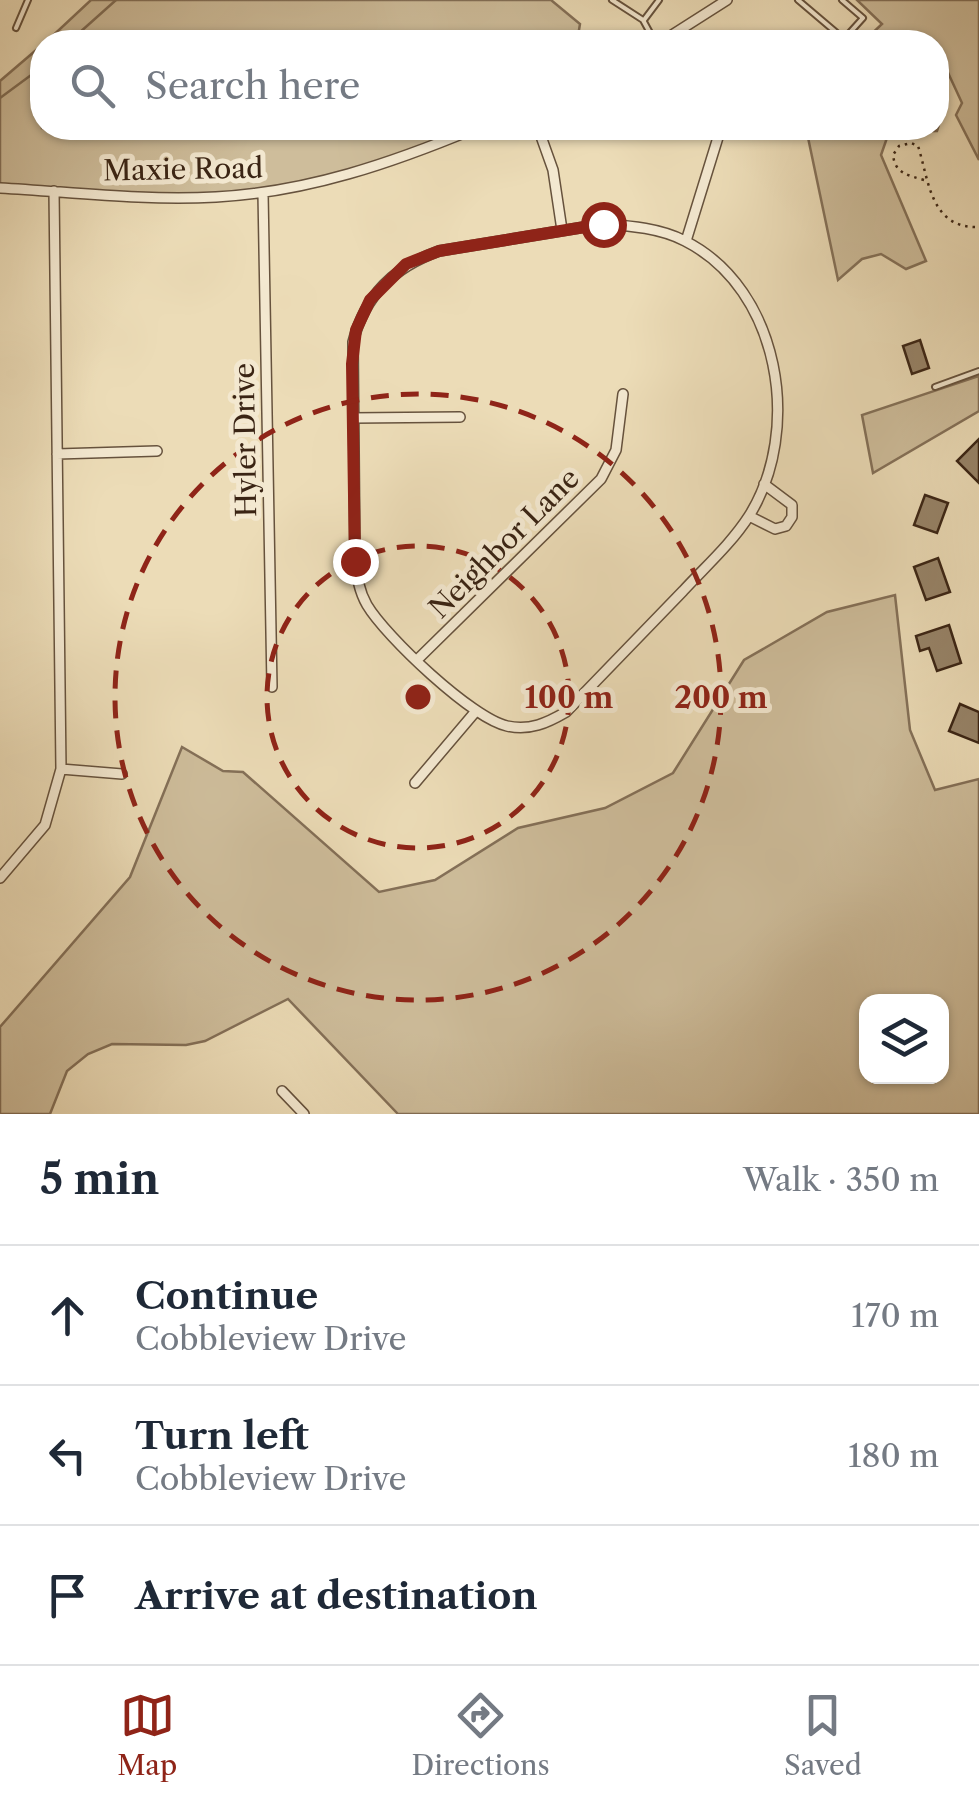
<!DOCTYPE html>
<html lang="en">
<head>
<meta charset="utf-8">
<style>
  body { margin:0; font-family:"Libre Caslon Text",serif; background:#f2f2f3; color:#1f2937 }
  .controls { position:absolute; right:30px; bottom:30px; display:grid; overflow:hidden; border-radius:20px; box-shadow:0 2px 8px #0004 }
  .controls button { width:90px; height:90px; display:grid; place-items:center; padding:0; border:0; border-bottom:2px solid #e0e1e3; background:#fff; color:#1f2937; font:50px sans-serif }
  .stop { position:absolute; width:30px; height:30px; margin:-22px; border:8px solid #8f2418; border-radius:50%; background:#fff }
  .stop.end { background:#8f2418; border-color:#fff; box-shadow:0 2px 10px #0008 }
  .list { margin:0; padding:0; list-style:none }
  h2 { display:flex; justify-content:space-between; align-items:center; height:130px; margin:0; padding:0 40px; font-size:42px }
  h2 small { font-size:32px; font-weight:400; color:#747a83 }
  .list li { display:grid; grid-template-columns:65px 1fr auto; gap:30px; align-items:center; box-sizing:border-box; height:140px; padding:0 40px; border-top:2px solid #e0e1e3 }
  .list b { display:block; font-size:38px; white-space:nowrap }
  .list p { margin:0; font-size:32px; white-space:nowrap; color:#747a83 }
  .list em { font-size:32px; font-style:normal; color:#747a83 }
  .icon { flex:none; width:55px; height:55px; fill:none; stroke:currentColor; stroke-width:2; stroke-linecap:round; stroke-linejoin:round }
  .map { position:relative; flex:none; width:979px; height:1114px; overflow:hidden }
  .search { position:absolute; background:#fff; box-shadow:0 2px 8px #0004; left:30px; right:30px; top:30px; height:110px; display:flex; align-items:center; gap:25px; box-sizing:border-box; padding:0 35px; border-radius:40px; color:#747a83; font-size:38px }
  .sheet { height:550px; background:#fff }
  nav { display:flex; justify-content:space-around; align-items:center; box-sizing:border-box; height:140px; border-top:2px solid #e0e1e3; background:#fff; font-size:28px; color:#747a83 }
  nav a { display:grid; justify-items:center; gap:5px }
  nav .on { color:#8f2418 }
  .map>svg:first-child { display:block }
</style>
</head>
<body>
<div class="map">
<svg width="979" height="1114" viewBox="0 0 979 1114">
  <rect width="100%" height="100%" fill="#ecdcb7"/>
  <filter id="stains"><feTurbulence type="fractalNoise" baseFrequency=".002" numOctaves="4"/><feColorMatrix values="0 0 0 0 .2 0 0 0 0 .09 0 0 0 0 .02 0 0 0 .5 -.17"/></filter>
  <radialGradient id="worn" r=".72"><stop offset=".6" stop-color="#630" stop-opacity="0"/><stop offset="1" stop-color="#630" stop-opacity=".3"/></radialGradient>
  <path fill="#cebd9b" stroke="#847058" stroke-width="2.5" fill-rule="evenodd" d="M91,0H551L580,24L577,42H46Z
    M857,0H979V160L956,115L962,103L944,64V108L937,131L889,132L881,155L926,261L906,269L881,254L862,259L838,280L806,128H936V42H863L882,24Z
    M42,45V128H476L347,176L218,197L0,188V81Z
    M979,376V411L873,473L862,415Z
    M895,595L910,730L935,790L979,779V1114H398L288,999L205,1041L186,1045L112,1044L88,1054L67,1071L50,1114H0V1027L130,877L182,747L223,771L243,772L379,892L435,880L518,828L605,808L673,773L744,660L827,612ZM866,1002H942V1076H866Z"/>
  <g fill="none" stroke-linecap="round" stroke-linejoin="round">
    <path stroke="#806d55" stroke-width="2.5" d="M69,42L116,0
      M0,98L42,67"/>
  </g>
  <path fill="#978469" stroke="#3a2414" stroke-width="2.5" d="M920,340L929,368L912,374L903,346Z
    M979,439V483L957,461Z
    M925,495L948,503L937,533L914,525Z
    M938,558L950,592L926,600L914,567Z
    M949,625L961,663L937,671L929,648L920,651L916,636Z
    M960,704L979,712V743L949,731Z"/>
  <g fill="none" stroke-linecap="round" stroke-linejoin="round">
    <defs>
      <path id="service" d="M612,0L643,20L655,42
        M798,0L844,39L863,18L842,0
        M644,20L659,0
        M16,28L28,0
        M935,387L979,371"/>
      <path id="minor" d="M661,42L727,0
        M538,128L553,170L562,230
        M0,188C72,192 144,201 216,197C308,192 392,163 476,128
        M263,193L272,687
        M603,224C631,226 660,228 685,241C780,289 803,430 749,516C731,544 705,567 683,591C644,631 605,672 566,712C547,723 530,731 507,726C472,718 386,637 367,605C359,591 357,577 355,561L353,342C365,295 394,267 439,251Z
        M686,241L720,131
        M353,418L460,417
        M57,454L157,451
        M749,516L775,529L786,526L792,517V505L764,484
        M418,659L601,479L616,450L623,394
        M61,769L122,774
        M415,783L476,711
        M0,878L45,825L61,769L54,191
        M282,1091L304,1114"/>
    </defs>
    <use href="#service" stroke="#66523d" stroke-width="8"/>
    <use href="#minor" stroke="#66523d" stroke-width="12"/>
    <path stroke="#3a2414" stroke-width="2.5" stroke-dasharray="2.5 5" stroke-linecap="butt" d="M924,180C907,175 895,173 893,155L899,146L911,143L918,146C929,180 930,229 979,227"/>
    <use href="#service" stroke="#f3e8d0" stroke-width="4"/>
    <use href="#minor" stroke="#f3e8d0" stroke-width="9"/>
  </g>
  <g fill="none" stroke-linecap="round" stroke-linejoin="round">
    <path stroke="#8f2418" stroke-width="12" d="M355,561L352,364L356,330L370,300L406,264L439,251L603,224"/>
  </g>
  <g fill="none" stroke="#8f2418" stroke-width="5" stroke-dasharray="18 12">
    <circle cx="418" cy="697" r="151"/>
    <circle cx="418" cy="697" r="303"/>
  </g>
  <g text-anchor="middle" stroke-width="10" stroke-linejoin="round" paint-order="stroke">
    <g font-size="28" fill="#3a2414" stroke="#f3e8d0">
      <text transform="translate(183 169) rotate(-1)" y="10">Maxie Road</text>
      <text transform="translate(245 440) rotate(-91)" y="10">Hyler Drive</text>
      <text transform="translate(504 543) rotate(-45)" y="10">Neighbor Lane</text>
    </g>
  </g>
  <circle cx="418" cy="697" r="15" fill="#8f2418" stroke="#f3e8d0" stroke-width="5"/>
  <g font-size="30" text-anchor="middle" font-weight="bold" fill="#8f2418" stroke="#f3e8d0" stroke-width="10" stroke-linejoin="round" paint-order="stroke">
    <text x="569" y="708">100 m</text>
    <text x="721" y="708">200 m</text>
  </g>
  <rect width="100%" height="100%" filter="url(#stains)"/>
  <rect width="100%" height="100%" fill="url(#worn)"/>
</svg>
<div class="controls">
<button><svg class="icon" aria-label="layers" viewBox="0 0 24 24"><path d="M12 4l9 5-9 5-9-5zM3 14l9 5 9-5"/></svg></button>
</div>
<div class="stop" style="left:603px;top:224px"></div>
<div class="stop end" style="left:355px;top:561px"></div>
<div class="search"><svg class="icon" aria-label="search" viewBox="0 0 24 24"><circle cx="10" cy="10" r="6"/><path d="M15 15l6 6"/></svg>Search here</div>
</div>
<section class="sheet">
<h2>5 min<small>Walk · 350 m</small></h2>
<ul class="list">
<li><svg class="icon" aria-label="ahead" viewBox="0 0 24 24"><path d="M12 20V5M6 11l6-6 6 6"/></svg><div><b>Continue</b><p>Cobbleview Drive</p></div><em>170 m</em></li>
<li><svg class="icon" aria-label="left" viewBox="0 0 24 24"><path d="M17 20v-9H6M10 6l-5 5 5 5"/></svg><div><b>Turn left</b><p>Cobbleview Drive</p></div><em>180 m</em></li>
<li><svg class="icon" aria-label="arrive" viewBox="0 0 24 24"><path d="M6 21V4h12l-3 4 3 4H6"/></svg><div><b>Arrive at destination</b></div></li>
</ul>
</section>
<nav>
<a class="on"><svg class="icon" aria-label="map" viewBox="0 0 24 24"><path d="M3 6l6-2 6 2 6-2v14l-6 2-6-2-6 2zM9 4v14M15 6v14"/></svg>Map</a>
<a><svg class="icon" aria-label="directions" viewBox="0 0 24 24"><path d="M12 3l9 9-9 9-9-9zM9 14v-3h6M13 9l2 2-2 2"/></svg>Directions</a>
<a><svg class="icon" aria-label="saved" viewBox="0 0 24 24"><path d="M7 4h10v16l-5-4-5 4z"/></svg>Saved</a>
</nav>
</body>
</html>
